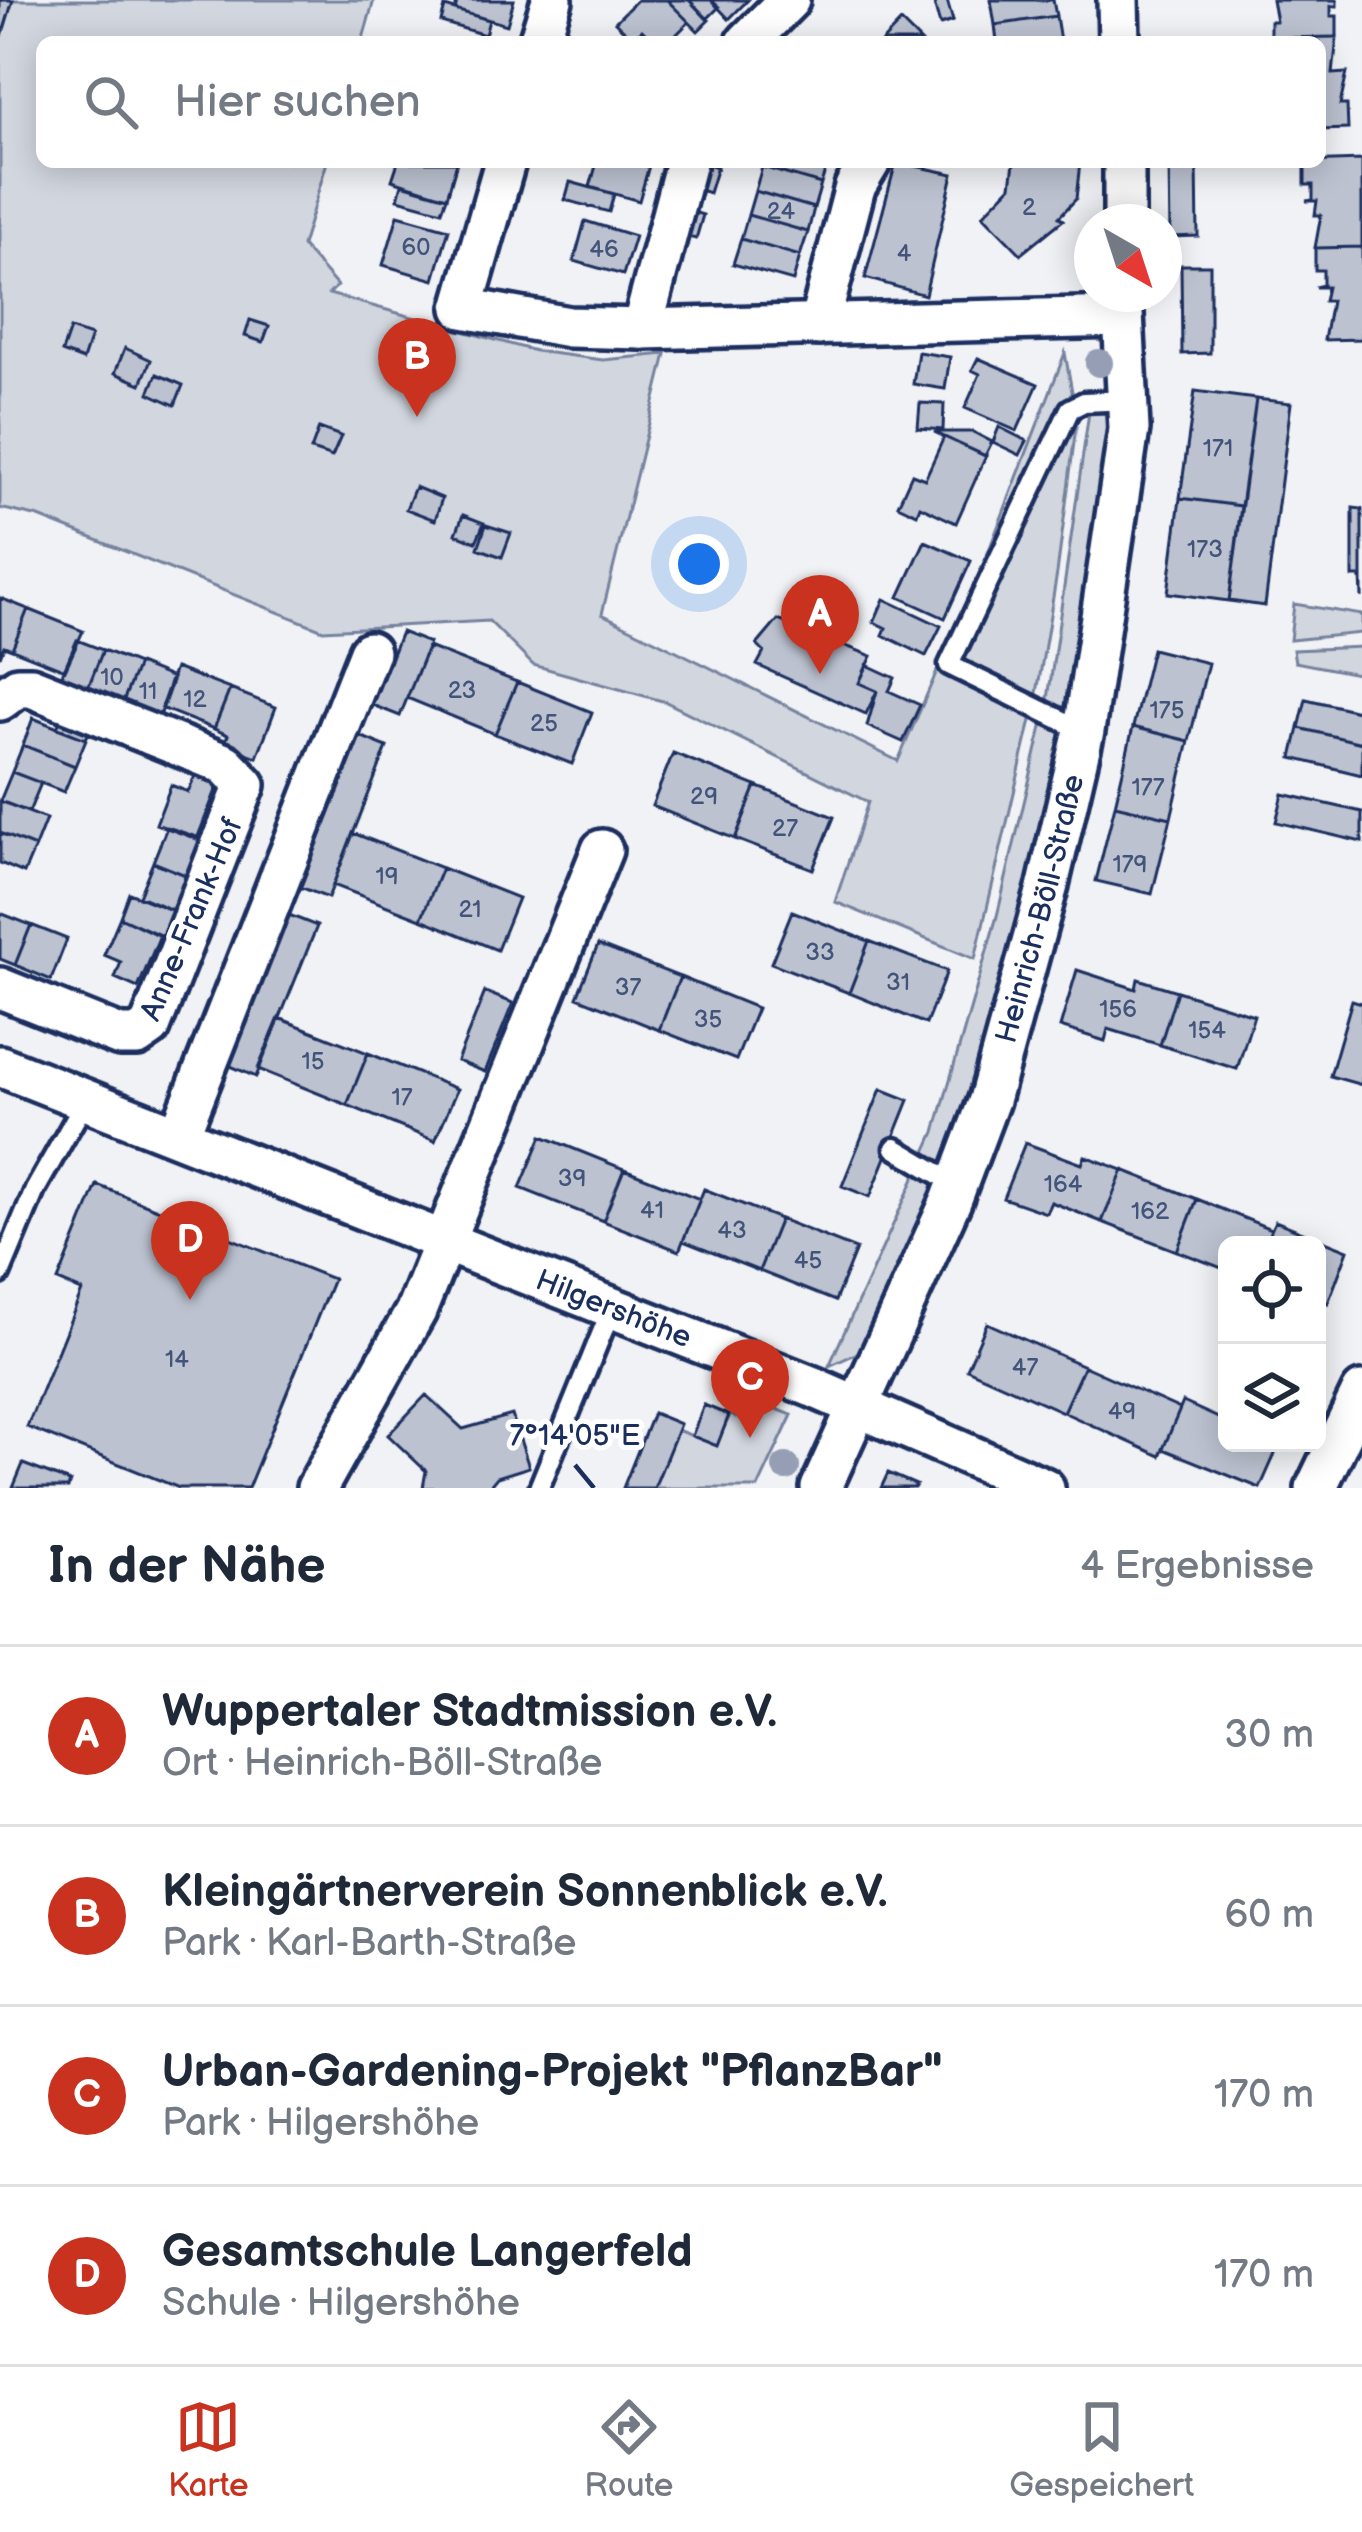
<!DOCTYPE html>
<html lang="de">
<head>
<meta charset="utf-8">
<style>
  body { margin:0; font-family:"Balsamiq Sans",sans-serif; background:#f2f2f3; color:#1f2937 }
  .controls { position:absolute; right:36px; bottom:36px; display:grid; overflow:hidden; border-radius:18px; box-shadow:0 6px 30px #0003 }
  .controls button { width:108px; height:108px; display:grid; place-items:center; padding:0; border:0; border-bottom:3px solid #e0e1e3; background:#fff; color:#1f2937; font:60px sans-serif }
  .compass { position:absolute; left:1074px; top:204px; width:108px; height:108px; border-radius:50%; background:#fff; box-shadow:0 6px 30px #0003; rotate:141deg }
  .you { position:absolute; left:699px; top:564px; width:42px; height:42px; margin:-30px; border:9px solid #fff; border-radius:50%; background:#1a73e8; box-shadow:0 0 0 18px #1a73e833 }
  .badge { display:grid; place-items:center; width:78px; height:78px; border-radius:50%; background:#c8321e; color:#fff; font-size:39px; font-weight:700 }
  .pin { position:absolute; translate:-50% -99px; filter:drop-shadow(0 3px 6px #0008) }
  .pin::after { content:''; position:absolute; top:63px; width:42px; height:36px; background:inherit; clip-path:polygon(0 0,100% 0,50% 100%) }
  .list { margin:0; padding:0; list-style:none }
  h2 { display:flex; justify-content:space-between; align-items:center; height:156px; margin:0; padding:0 48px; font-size:51px }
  h2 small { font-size:39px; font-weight:400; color:#747a83 }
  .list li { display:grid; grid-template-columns:78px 1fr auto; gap:36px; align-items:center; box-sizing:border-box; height:180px; padding:0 48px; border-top:3px solid #e0e1e3 }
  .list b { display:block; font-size:45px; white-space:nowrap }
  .list p { margin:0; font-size:39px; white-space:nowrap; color:#747a83 }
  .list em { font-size:39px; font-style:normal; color:#747a83 }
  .icon { flex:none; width:66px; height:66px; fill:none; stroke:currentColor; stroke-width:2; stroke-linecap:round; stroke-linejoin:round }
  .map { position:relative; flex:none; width:1362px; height:1488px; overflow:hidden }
  .search { position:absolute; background:#fff; box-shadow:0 6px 30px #0003; left:36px; right:36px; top:36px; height:132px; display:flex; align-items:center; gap:30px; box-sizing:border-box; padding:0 42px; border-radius:18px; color:#747a83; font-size:45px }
  .sheet { height:876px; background:#fff }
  nav { display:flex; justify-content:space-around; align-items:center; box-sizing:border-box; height:168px; border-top:3px solid #e0e1e3; background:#fff; font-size:33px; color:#747a83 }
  nav a { display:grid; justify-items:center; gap:6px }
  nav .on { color:#c8321e }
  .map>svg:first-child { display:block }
</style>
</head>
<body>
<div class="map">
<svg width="1362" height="1488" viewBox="0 0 1362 1488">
  <rect width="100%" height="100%" fill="#f1f2f5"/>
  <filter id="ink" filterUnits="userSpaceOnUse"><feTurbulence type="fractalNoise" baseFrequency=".00833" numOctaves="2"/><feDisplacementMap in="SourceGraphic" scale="24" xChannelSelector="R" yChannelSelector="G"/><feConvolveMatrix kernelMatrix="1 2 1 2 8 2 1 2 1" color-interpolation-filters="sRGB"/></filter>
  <g filter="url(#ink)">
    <path fill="#d2d6df" stroke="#76829e" stroke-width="3" d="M0,0H374L362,42H42V162H327L302,246L337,286L329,294L535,351L603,360L666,354L602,614L898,761L984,563L1065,353L1077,419L1057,573L1036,699L975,959L835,902L868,802L666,702L533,665L489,621L323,630L39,517L0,508Z
      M1089,412L1115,414C1085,642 1048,872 975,1090C945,1179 902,1264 864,1350L829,1366L935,1132L997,916L1047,706Z
      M1294,604L1362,615V633L1290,640Z
      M1362,647V675L1295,662L1293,650Z
      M754,1400L792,1415L758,1488H654L677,1430L716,1445L730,1415L744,1420Z"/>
    <path fill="#bcc2d0" stroke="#1b2f5e" stroke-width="3" d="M0,0H13L2,36H0Z
      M458,0H514L507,25L455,10Z
      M637,0H667L689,22L669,42H654L642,30L633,39L615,22Z
      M667,0H689L709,20L698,31Z
      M689,0H711L719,7L707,19Z
      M711,0H748L729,19Z
      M933,0H947L953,21L940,25Z
      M991,0H1053L1056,16L995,25Z
      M1272,0H1337V6H1331V16H1337V37L1270,38V21H1276Z
      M445,7L489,20L485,35L441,22Z
      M1056,16L1060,41L997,42L995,25Z
      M901,22L921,42H882Z
      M1337,37L1333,74L1347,73L1340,105H1347L1348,129L1320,130V42L1270,38Z
      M1362,160V247L1315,248L1321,215H1315L1317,201H1306L1313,200V185H1305V162Z
      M398,162H457L447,197L392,180Z
      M597,162H650L639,201L590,187Z
      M763,162H828L821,184L762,167Z
      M896,162L953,174L925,295L865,278Z
      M1014,162H1080L1076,199L1059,217L1063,220L1021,254L983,215L1011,186Z
      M705,163L717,167L709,193L697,189Z
      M1197,163L1198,236L1170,237L1169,164Z
      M762,167L821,184L814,208L755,191Z
      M570,182L614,194L609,212L565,200Z
      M402,184L447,197L442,211L398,199Z
      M755,191L814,208L808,232L748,215Z
      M690,211L703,215L696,239L683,236Z
      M398,215L449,229L434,280L383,265Z
      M748,215L808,232L800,256L741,239Z
      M585,221L635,236L623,275L574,261Z
      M741,239L800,256L793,281L733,264Z
      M1362,247V339L1324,340L1331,301H1324L1327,287H1315L1323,285V270H1315V248Z
      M1181,265H1210V353L1182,354Z
      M250,320L269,326L263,342L245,336Z
      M70,329L91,336L83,360L62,352Z
      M125,348L151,360L141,384L115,373Z
      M918,352L950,357L945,389L913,384Z
      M978,358L1038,384L1017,431L965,408L980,374L972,370Z
      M157,374L183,385L175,405L149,393Z
      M1195,391L1256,399L1241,506L1180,498Z
      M1256,399L1291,403L1265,606L1229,601Z
      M920,403L944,404L943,430L918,428Z
      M999,427L1027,441L1020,455L993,442Z
      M319,428L341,436L332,457L311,450Z
      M934,432H973L992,442L985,456Z
      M944,437L986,456L956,523L920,506L917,514L898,505L912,474L925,479Z
      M415,487L442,498L435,520L406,509Z
      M1180,498L1241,506L1229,601L1168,593Z
      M1353,508L1362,509V598L1361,577H1353Z
      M463,515L484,523L476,542L456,534Z
      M486,525L511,533L502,557L478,548Z
      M925,541L971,561L945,618L899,597Z
      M0,598L28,609L12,649L4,646L0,657Z
      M884,599L941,626L926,656L883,635L886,628L874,622Z
      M28,609L83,631L65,670L12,649Z
      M778,620L872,656L859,683L877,691L866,714L757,665L764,652L757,645Z
      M401,632L429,643L400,716L372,705Z
      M77,640L103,650L87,690L60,679Z
      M428,647L517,682L495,734L407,698Z
      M1152,649L1208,663L1189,741L1133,727Z
      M103,650L138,664L122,704L87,690Z
      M138,664L173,678L159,719L122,704Z
      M867,665L895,678L889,691L920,705L903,742L867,726L877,691L859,683Z
      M175,668L230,689L214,729L161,708Z
      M517,682L592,712L572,764L495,734Z
      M230,689L276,707L257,757L224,745L228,735L214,729Z
      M1306,699L1362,712V743L1299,728Z
      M63,713L92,724L86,739L57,728Z
      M33,718L86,739L75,766L23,745Z
      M1133,727L1189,741L1171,818L1115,805Z
      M1299,728L1362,743V775L1292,758Z
      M360,736L387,747L328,898L300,887Z
      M23,745L75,766L64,792L12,772Z
      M673,753L756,786L735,839L652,806Z
      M12,772L41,783L29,812L0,801Z
      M195,776L218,785L197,839L156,824L171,785L188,792Z
      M756,786L834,817L813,869L735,839Z
      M1283,794L1362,812V842L1276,822Z
      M0,801L46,819L35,847L0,833Z
      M1115,805L1171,818L1152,894L1096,881Z
      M167,827L208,841L193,878L153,862Z
      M0,833L35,847L24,873L0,863Z
      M353,833L442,868L421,919L333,885Z
      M153,862L193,878L179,913L139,896Z
      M442,868L518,898L497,950L421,919Z
      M129,893L179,913L168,940L120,917Z
      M792,911L869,941L849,993L771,963Z
      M0,913L31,925L15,965L0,959Z
      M289,915L317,926L256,1077L228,1065Z
      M120,917L160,935L138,988L115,978L121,962L104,955Z
      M31,925L67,939L51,980L15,965Z
      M869,941L947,971L926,1024L849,993Z
      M598,945L680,977L659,1030L577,997Z
      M1077,970L1136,989L1138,979L1177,991L1160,1045L1108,1029L1105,1041L1060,1027Z
      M680,977L757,1008L736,1060L659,1030Z
      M1177,991L1254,1015L1237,1069L1160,1045Z
      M485,992L513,1003L485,1072L457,1061Z
      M1352,1000L1362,1003V1085L1330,1076Z
      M279,1018L368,1053L347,1105L258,1069Z
      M368,1053L457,1089L435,1141L347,1105Z
      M881,1089L909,1100L870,1197L842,1186Z
      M542,1136L624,1169L603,1221L520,1188Z
      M1025,1143L1082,1164L1085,1156L1123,1170L1102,1222L1051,1202L1046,1213L1003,1198Z
      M624,1169L700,1199L679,1251L603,1221Z
      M1123,1170L1197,1199L1177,1251L1102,1222Z
      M97,1185L333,1279L248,1488H179L27,1427L82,1291L58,1281Z
      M704,1189L780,1219L759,1271L683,1241Z
      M1197,1199L1271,1229L1265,1245H1227V1270L1177,1251Z
      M780,1219L856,1249L835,1301L759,1271Z
      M1275,1221L1348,1250L1328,1303L1317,1299V1245H1265Z
      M987,1323L1084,1366L1063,1412L967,1369Z
      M1084,1366L1180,1409L1160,1456L1063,1412Z
      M426,1395L463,1429L512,1415L529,1467L497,1477L488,1488H423L426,1471L388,1435Z
      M1183,1402L1227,1422V1443L1279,1445L1260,1488L1163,1449Z
      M704,1405L729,1415L717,1446L692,1436Z
      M653,1413L680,1424L654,1488H623Z
      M23,1464L70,1482L68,1488H13Z
      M888,1473L916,1485L914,1488H881Z"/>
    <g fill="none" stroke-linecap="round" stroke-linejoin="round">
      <defs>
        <path id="lane" d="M1084,731L949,665L1070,409L1084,402L1127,400
          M895,1148L956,1184
          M0,1274L35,1190L87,1098
          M539,1488L612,1308"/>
        <g id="street">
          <path d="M1118,0L1119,42"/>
          <path d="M539,42L552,0"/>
          <path d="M747,42L789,0"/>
          <path d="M505,162L463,308L569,327L642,329L1121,317"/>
          <path d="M1124,222V162"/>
          <path d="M819,325L855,187L870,162"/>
          <path d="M642,329L686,162"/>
          <path d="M0,700L18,687H31L225,764L245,785L150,1027L137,1036H120L0,988"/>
          <path id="s1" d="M0,1066L813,1387L1044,1488"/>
          <path d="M179,1135L369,652"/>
          <path d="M317,1488L416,1311L602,850"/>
          <path id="s2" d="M821,1488L951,1201L989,1100L1048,885L1084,731L1129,429L1122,294"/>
          <path d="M1316,1488L1362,1392"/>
        </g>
      </defs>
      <use href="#lane" stroke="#1b2f5e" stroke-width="27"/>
      <use href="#street" stroke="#1b2f5e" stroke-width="48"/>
      <use href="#lane" stroke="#fff" stroke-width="18"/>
      <use href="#street" stroke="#fff" stroke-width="39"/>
    </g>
    <g fill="#959eb4">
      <circle cx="1099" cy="363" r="14"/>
      <circle cx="786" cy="1467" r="14"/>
    </g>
  </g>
  <path fill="none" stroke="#1b2f5e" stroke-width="4.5" d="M575,1465L594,1488"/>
  <g text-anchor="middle" stroke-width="10" stroke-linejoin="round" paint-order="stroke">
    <g font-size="24" fill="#43547a">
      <text x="1029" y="215">2</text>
      <text x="781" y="219">24</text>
      <text x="416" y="255">60</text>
      <text x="604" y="257">46</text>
      <text x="904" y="261">4</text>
      <text x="1218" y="456">171</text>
      <text x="1205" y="557">173</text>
      <text x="112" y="685">10</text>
      <text x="462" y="698">23</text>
      <text x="148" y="699">11</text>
      <text x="195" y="707">12</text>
      <text x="1167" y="718">175</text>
      <text x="544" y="731">25</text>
      <text x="1148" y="795">177</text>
      <text x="704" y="804">29</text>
      <text x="785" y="836">27</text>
      <text x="1130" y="872">179</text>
      <text x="387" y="884">19</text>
      <text x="470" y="917">21</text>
      <text x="820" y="960">33</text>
      <text x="898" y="990">31</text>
      <text x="628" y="995">37</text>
      <text x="1118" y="1017">156</text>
      <text x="708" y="1027">35</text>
      <text x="1207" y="1038">154</text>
      <text x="313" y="1069">15</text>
      <text x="402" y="1105">17</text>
      <text x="572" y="1186">39</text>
      <text x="1063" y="1192">164</text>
      <text x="652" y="1218">41</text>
      <text x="1150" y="1219">162</text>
      <text x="732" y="1238">43</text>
      <text x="808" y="1268">45</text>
      <text x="177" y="1367">14</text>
      <text x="1025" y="1375">47</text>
      <text x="1122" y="1419">49</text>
    </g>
    <g font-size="30" fill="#1b2f5e" stroke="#fff">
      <text dy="10" stroke="none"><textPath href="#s2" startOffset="621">Heinrich-Böll-Straße</textPath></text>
      <text transform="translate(191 919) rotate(-67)" y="10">Anne-Frank-Hof</text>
      <text dy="10" stroke="none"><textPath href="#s1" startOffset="660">Hilgershöhe</textPath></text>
    </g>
  </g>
  <g font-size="30" text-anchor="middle" fill="#1b2f5e" stroke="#fff" stroke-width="10" stroke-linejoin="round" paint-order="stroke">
    <text x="575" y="1445">7°14'05"E</text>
  </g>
</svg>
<div class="controls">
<button><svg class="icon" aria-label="locate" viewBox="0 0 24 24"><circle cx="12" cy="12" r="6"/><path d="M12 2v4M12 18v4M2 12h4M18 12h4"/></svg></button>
<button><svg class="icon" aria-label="layers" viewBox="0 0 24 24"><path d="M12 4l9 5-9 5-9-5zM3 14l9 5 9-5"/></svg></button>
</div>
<svg class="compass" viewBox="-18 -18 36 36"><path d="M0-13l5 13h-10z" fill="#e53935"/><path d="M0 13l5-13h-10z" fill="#747a83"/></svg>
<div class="you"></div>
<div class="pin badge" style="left:820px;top:674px">A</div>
<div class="pin badge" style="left:417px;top:417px">B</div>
<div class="pin badge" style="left:750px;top:1438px">C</div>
<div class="pin badge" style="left:190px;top:1300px">D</div>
<div class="search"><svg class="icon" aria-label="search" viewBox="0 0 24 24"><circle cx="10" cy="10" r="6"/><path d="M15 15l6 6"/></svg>Hier suchen</div>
</div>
<section class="sheet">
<h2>In der Nähe<small>4 Ergebnisse</small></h2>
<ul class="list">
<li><span class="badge">A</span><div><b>Wuppertaler Stadtmission e.V.</b><p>Ort · Heinrich-Böll-Straße</p></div><em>30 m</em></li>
<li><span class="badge">B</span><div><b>Kleingärtnerverein Sonnenblick e.V.</b><p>Park · Karl-Barth-Straße</p></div><em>60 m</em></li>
<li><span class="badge">C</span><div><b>Urban-Gardening-Projekt &quot;PflanzBar&quot;</b><p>Park · Hilgershöhe</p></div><em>170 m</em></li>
<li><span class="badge">D</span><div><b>Gesamtschule Langerfeld</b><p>Schule · Hilgershöhe</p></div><em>170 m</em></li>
</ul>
</section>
<nav>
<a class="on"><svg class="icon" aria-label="map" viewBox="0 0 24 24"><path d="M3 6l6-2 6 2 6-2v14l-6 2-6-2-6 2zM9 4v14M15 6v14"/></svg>Karte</a>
<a><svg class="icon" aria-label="directions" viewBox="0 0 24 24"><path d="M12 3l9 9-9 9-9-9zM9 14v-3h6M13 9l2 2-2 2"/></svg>Route</a>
<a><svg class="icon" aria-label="saved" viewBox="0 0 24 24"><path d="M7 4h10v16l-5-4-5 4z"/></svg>Gespeichert</a>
</nav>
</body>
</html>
